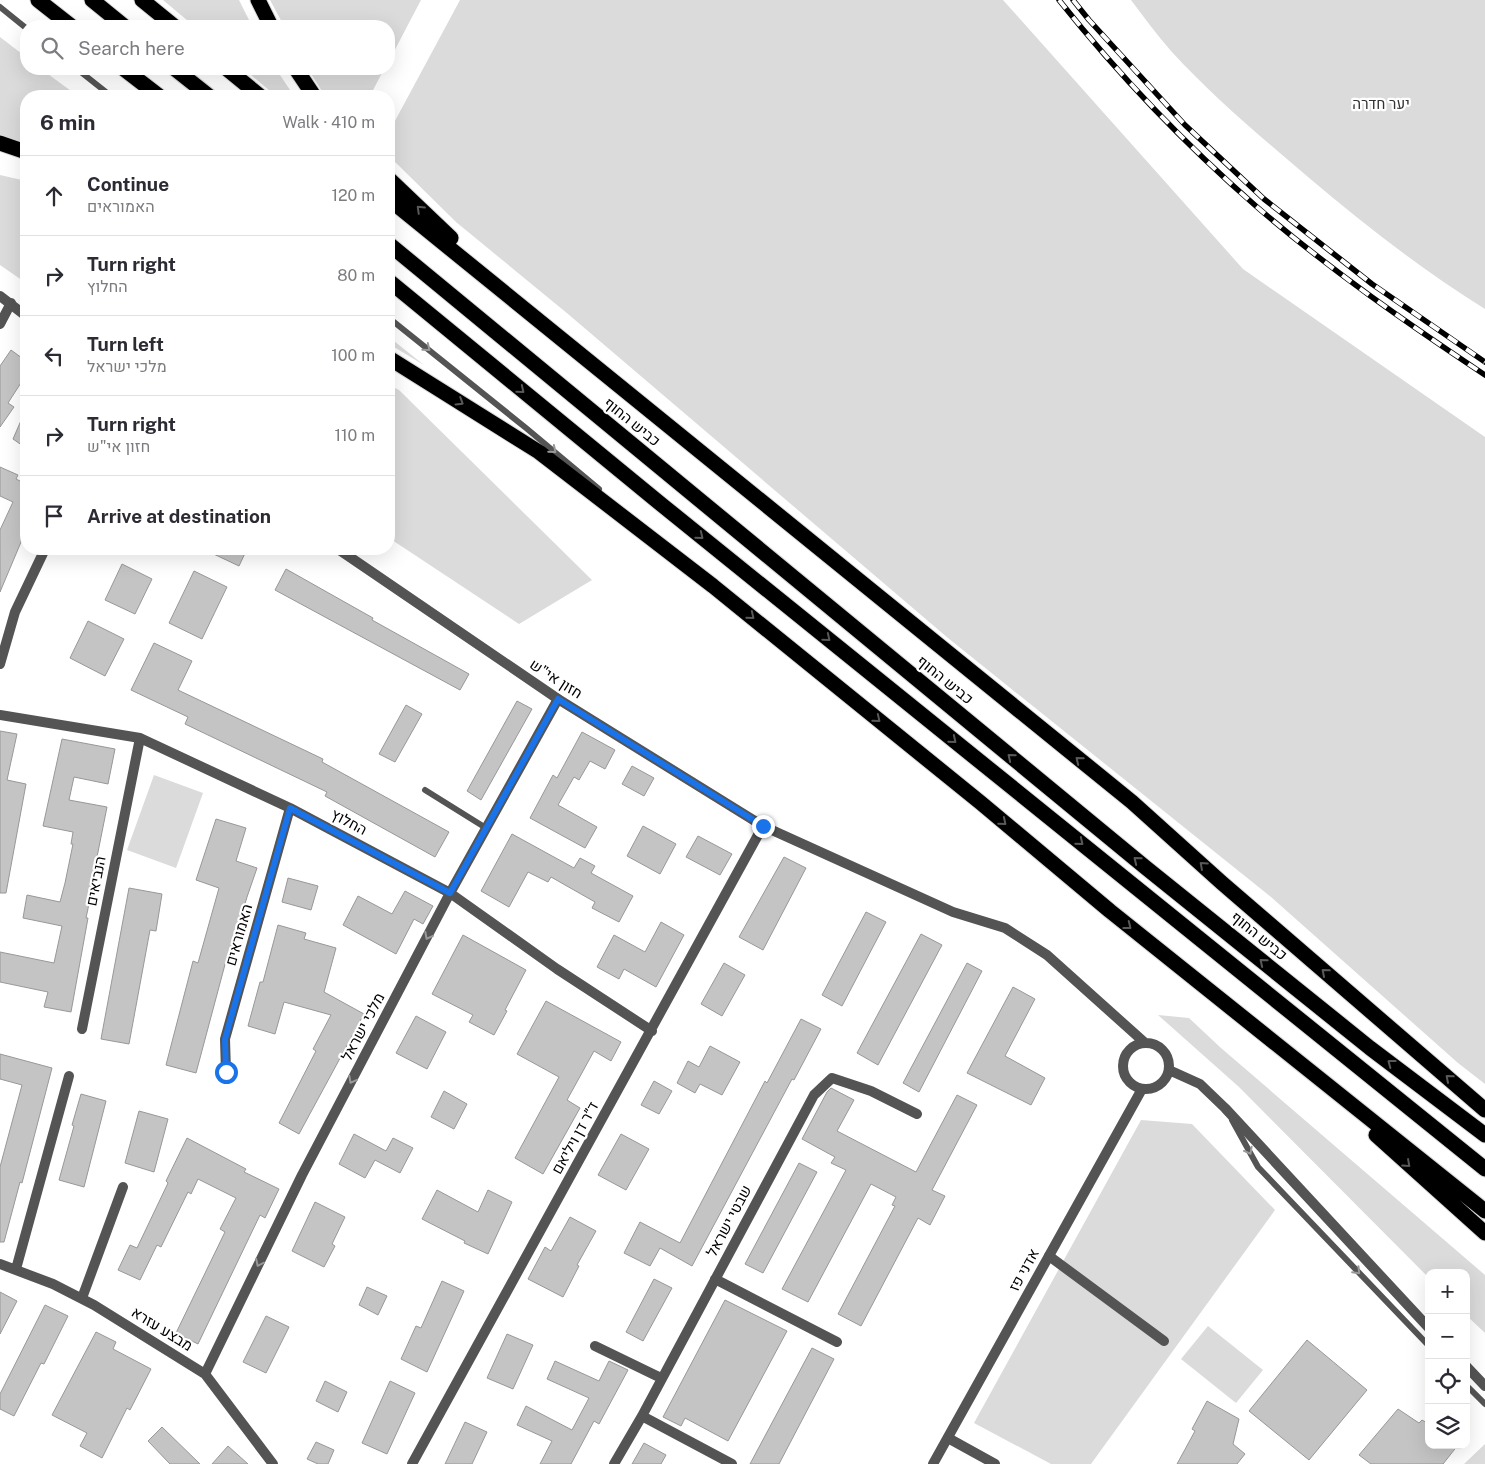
<!DOCTYPE html>
<html lang="en">
<head>
<meta charset="utf-8">
<style>
  body { margin:0; font-family:"Public Sans",Heebo,sans-serif; background:#f7f7f7; color:#2b2b33 }
  .controls { position:absolute; right:15px; bottom:15px; display:grid; overflow:hidden; border-radius:10px; box-shadow:0 5px 20px #0002 }
  .controls button { width:45px; height:45px; display:grid; place-items:center; padding:0; border:0; border-bottom:1px solid #e1e1e2; background:#fff; color:#2b2b33; font:25px sans-serif }
  .stop { position:absolute; width:15px; height:15px; margin:-11px; border:4px solid #1a73e8; border-radius:50%; background:#fff }
  .stop.end { background:#1a73e8; border-color:#fff; box-shadow:0 1px 5px #0008 }
  .list { margin:0; padding:0; list-style:none }
  h2 { display:flex; justify-content:space-between; align-items:center; height:65px; margin:0; padding:0 20px; font-size:21px }
  h2 small { font-size:16px; font-weight:400; color:#7c7c81 }
  .list li { display:grid; grid-template-columns:32px 1fr auto; gap:15px; align-items:center; box-sizing:border-box; height:80px; padding:0 20px; border-top:1px solid #e1e1e2 }
  .list b { display:block; font-size:19px; white-space:nowrap }
  .list p { margin:0; font-size:16px; white-space:nowrap; color:#7c7c81 }
  .list em { font-size:16px; font-style:normal; color:#7c7c81 }
  .icon { flex:none; width:28px; height:28px; fill:none; stroke:currentColor; stroke-width:2; stroke-linecap:round; stroke-linejoin:round }
  .map { position:relative; flex:none; width:1485px; height:1464px; overflow:hidden }
  .search { position:absolute; background:#fff; box-shadow:0 5px 20px #0002; left:20px; top:20px; width:375px; height:55px; display:flex; align-items:center; gap:12px; box-sizing:border-box; padding:0 18px; border-radius:20px; color:#7c7c81; font-size:19px }
  .panel { position:absolute; background:#fff; box-shadow:0 5px 20px #0002; left:20px; top:90px; width:375px; height:465px; border-radius:20px }
  .map>svg:first-child { display:block }
</style>
</head>
<body>
<div class="map">
<svg width="1485" height="1464" viewBox="0 0 1485 1464">
  <rect width="100%" height="100%" fill="#fff"/>
  <path fill="#dbdbdb" d="M163,0H239L252,26H194Z
    M270,0H421L389,61V26H284Z
    M460,0H1003L1243,269L1485,437V1084L1458,1063L1271,897L948,638L568,314L456,222L389,156V132Z
    M1131,0H1485V309C1422,270 1365,225 1308,177C1261,137 1213,97 1171,51C1157,35 1144,17 1131,0Z
    M0,37L26,57V69H41L78,96H26V144L0,136Z
    M244,69H276L294,96H276Z
    M308,69H384L370,96H325Z
    M0,175L26,181V283L0,265Z
    M389,337L424,365L389,344Z
    M389,385L399,390L592,580L519,624L389,538Z
    M154,775L203,793L176,868L127,850Z
    M1158,1015L1189,1018L1221,1048L1485,1275V1333L1466,1315V1273H1429V1278L1239,1087Z
    M1141,1120L1192,1124L1275,1210L1091,1464H1051L974,1423Z
    M1208,1326L1263,1370L1236,1403L1181,1359Z
    M1485,1444V1464H1464Z"/>
  <path fill="#c4c4c4" stroke="#989898" d="M11,350L26,361V375L8,403L14,407L0,427V366Z
    M26,409V448L13,439Z
    M0,467L18,475L16,479L26,484V536L24,535L0,592V530L13,502L0,496Z
    M203,549H247L239,566Z
    M122,564L152,579L135,614L105,600Z
    M286,569L373,618L372,620L469,674L460,690L275,590Z
    M194,571L227,587L202,639L169,623Z
    M88,621L124,639L105,676L70,658Z
    M154,643L192,661L178,690L323,759L322,762L449,832L435,857L325,796L327,792L185,724L188,717L131,690Z
    M517,701L532,709L481,800L467,791Z
    M406,705L422,714L395,762L379,754Z
    M0,731L17,734L7,780L26,784L6,893H0Z
    M582,732L615,750L605,769L590,761L579,780L574,777L558,805L597,827L585,848L530,818L553,775L557,778Z
    M62,739L115,749L108,784L74,777L69,800L107,807L96,862H98L86,918H88L71,1012L44,1007L48,992L0,982V952L54,963L62,926L23,918L27,895L60,902L65,883L73,844H71L73,832L43,826Z
    M632,766L654,778L644,796L622,784Z
    M216,819L246,828L236,861L257,868L247,897L229,958L227,957L196,1073L166,1065L193,961L198,963L219,888L196,880Z
    M643,826L676,844L660,874L627,856Z
    M512,834L574,868L580,858L595,866L591,873L633,896L619,922L592,908L595,902L551,877L548,882L528,872L509,907L481,891Z
    M698,836L732,854L720,875L686,857Z
    M784,857L806,868L763,950L739,937Z
    M288,878L318,886L311,910L282,902Z
    M129,888L162,894L156,931L150,930L129,1044L101,1039Z
    M405,891L433,906L423,924L414,919L396,954L343,925L358,896L392,914Z
    M866,912L886,922L842,1006L822,995Z
    M661,922L684,935L656,987L624,969L619,979L597,967L614,935L645,952Z
    M278,925L306,933L304,939L336,948L324,992L364,1014L299,1134L279,1123L316,1051L313,1049L331,1015L284,1002L275,1034L248,1026L260,982H263Z
    M921,934L942,945L878,1065L857,1053Z
    M463,935L526,970L505,1010L507,1011L494,1035L469,1022L473,1015L432,994Z
    M724,963L745,975L722,1016L701,1004Z
    M967,963L982,971L919,1092L903,1083Z
    M1013,987L1035,999L1005,1056L1045,1078L1031,1105L967,1073Z
    M546,1001L621,1042L611,1061L594,1051L567,1100L580,1108L543,1174L515,1158L559,1077L517,1054Z
    M416,1016L446,1032L427,1069L396,1053Z
    M801,1019L821,1029L794,1080L792,1079L692,1266L660,1248L650,1266L624,1253L640,1222L680,1243L765,1081L767,1083Z
    M710,1046L740,1062L722,1095L700,1084L695,1093L677,1083L688,1061L699,1067Z
    M0,1054L52,1068L22,1183L20,1182L4,1242H0V1167L22,1085L0,1079Z
    M654,1081L672,1091L659,1114L641,1105Z
    M831,1088L854,1100L837,1131L916,1172L957,1095L977,1105L932,1190L945,1196L930,1225L918,1218L861,1326L838,1314L895,1206L892,1205L896,1197L871,1184L808,1302L782,1289L846,1170L831,1163L835,1157L802,1139L827,1092Z
    M444,1091L467,1104L454,1129L431,1117Z
    M81,1094L106,1101L84,1187L59,1180L74,1126L72,1125Z
    M139,1111L168,1119L154,1172L125,1163Z
    M354,1134L386,1151L393,1138L413,1148L400,1173L375,1160L365,1178L339,1164Z
    M621,1134L649,1149L626,1190L598,1175Z
    M187,1138L246,1169L244,1172L279,1189L265,1218L260,1215L198,1344L176,1333L225,1232L220,1229L236,1198L198,1179L191,1194L188,1192L161,1247L157,1245L140,1280L118,1270L130,1245L137,1248L168,1183L166,1181Z
    M799,1163L817,1172L763,1273L745,1264Z
    M437,1190L478,1212L488,1190L512,1202L488,1254L464,1243L465,1241L422,1219Z
    M315,1202L345,1217L332,1244L335,1246L324,1267L292,1251Z
    M570,1217L596,1231L577,1265L579,1266L563,1297L528,1279L545,1247L551,1251Z
    M654,1279L672,1288L643,1341L626,1332Z
    M442,1281L464,1291L427,1372L401,1359L416,1326L421,1328Z
    M367,1287L387,1296L378,1315L359,1305Z
    M0,1292L17,1301L0,1334Z
    M725,1300L787,1331L728,1441L685,1418L681,1426L663,1417Z
    M45,1305L68,1316L44,1364L41,1363L14,1416L0,1409V1394Z
    M266,1316L289,1327L266,1373L243,1362Z
    M96,1332L116,1342L113,1349L151,1369L130,1410L127,1408L102,1458L80,1446L87,1433L52,1415Z
    M507,1334L533,1345L513,1389L487,1378Z
    M1307,1340L1367,1390L1309,1460L1249,1411Z
    M812,1348L834,1359L779,1464H750Z
    M555,1361L599,1381L609,1361L628,1370L599,1424L594,1421L571,1464H540L552,1441L517,1425L526,1406L572,1430L589,1398L547,1379Z
    M325,1381L347,1392L338,1412L316,1401Z
    M390,1381L415,1393L387,1454L362,1443Z
    M1207,1401L1239,1419L1233,1444L1245,1454L1237,1464H1177L1195,1431L1192,1429Z
    M1398,1409L1419,1423L1422,1420L1429,1424V1445H1458L1443,1464H1371L1359,1455Z
    M465,1422L487,1432L472,1464H445Z
    M162,1427L200,1464H170L148,1441Z
    M316,1442L334,1450L328,1464H318L307,1459Z
    M644,1443L666,1455L661,1464H632Z
    M228,1446L248,1464H212Z"/>
  <g fill="none" stroke-linecap="round" stroke-linejoin="round">
    <defs>
      <path id="motorway" d="M38,0L71,26
        M92,0L124,26
        M142,0L174,26
        M258,0L271,26
        M124,69L159,96
        M175,69L209,96
        M227,69L260,96
        M296,69L314,96
        M0,143L26,152
        M389,179L451,238
        M389,199L1132,802L1222,883L1485,1110
        M389,244L1145,867L1370,1048L1485,1135
        M389,281L662,505L1485,1169
        M389,358L539,452L713,586L981,803L1110,911L1485,1211
        M1376,1135L1485,1233"/>
    </defs>
    <use href="#motorway" stroke="#dbdbdb" stroke-width="17"/>
    <path stroke="#545454" stroke-width="6" d="M0,7L26,28
      M77,69L111,96
      M389,318L526,428L599,489
      M425,790L486,828
      M1232,1120L1258,1167L1429,1346
      M1466,1385L1485,1404"/>
    <path stroke="#545454" stroke-width="10" d="M0,324L11,303
      M0,664L15,612L45,549
      M0,715L140,738L290,808L450,893L557,969L652,1031
      M82,1029L140,738
      M226,1072L225,1039L290,808
      M1049,1256L1164,1341
      M0,1264L53,1284L94,1305L205,1374L273,1464
      M16,1269L69,1076
      M715,1279L837,1342
      M82,1298L123,1187
      M595,1346L661,1378
      M205,1374L302,1175L450,893L558,699
      M642,1416L732,1464
      M948,1438L995,1464
      M412,1464L763,826
      M614,1464L642,1416L814,1095L832,1078L871,1091L917,1114"/>
    <path stroke="#545454" stroke-width="10" d="M0,296L26,316
      M338,549L558,699L763,826L953,912L1005,928L1047,955L1144,1042
      M1123 1066a23 23 0 1 1 46 0a23 23 0 1 1-46 0Z
      M1169,1070L1200,1084L1225,1108L1429,1328
      M1466,1366L1485,1386
      M933,1464L1142,1089"/>
    <use href="#motorway" stroke="#000" stroke-width="15"/>
    <defs>
      <path id="rail" d="M1059,0C1117,73 1187,146 1257,207C1329,269 1407,323 1485,375
        M1073,0L1089,20L1185,125L1264,199L1372,284L1485,362"/>
    </defs>
    <use href="#rail" stroke="#000" stroke-width="5.5"/>
    <use href="#rail" stroke="#fff" stroke-width="4" stroke-dasharray="11" stroke-linecap="butt"/>
  </g>
  <defs><path id="oneway-chevron" d="M-2-3.5L2.5 0L-2 3.5" fill="none" stroke-width="1.6" stroke-linecap="round" stroke-linejoin="round" transform="scale(1.25)"/></defs>
  <g stroke="#595959">
    <use href="#oneway-chevron" transform="translate(420 209) rotate(-136)"/>
    <use href="#oneway-chevron" transform="translate(521 390) rotate(39)"/>
    <use href="#oneway-chevron" transform="translate(460 402) rotate(32)"/>
    <use href="#oneway-chevron" transform="translate(700 536) rotate(39)"/>
    <use href="#oneway-chevron" transform="translate(751 616) rotate(39)"/>
    <use href="#oneway-chevron" transform="translate(827 638) rotate(39)"/>
    <use href="#oneway-chevron" transform="translate(877 719) rotate(39)"/>
    <use href="#oneway-chevron" transform="translate(953 740) rotate(39)"/>
    <use href="#oneway-chevron" transform="translate(1011 757) rotate(-141)"/>
    <use href="#oneway-chevron" transform="translate(1079 760) rotate(-141)"/>
    <use href="#oneway-chevron" transform="translate(1003 822) rotate(40)"/>
    <use href="#oneway-chevron" transform="translate(1080 842) rotate(39)"/>
    <use href="#oneway-chevron" transform="translate(1137 860) rotate(-141)"/>
    <use href="#oneway-chevron" transform="translate(1203 865) rotate(-138)"/>
    <use href="#oneway-chevron" transform="translate(1128 926) rotate(38)"/>
    <use href="#oneway-chevron" transform="translate(1263 962) rotate(-141)"/>
    <use href="#oneway-chevron" transform="translate(1325 972) rotate(-139)"/>
    <use href="#oneway-chevron" transform="translate(1391 1063) rotate(-143)"/>
    <use href="#oneway-chevron" transform="translate(1449 1078) rotate(-139)"/>
    <use href="#oneway-chevron" transform="translate(1407 1164) rotate(42)"/>
  </g>
  <g stroke="#989898">
    <use href="#oneway-chevron" transform="translate(427 348) rotate(39)"/>
    <use href="#oneway-chevron" transform="translate(553 450) rotate(40)"/>
    <use href="#oneway-chevron" transform="translate(428 936) rotate(118)"/>
    <use href="#oneway-chevron" transform="translate(352 1080) rotate(118)"/>
    <use href="#oneway-chevron" transform="translate(1249 1151) rotate(61)"/>
    <use href="#oneway-chevron" transform="translate(259 1263) rotate(116)"/>
    <use href="#oneway-chevron" transform="translate(1357 1271) rotate(46)"/>
  </g>
  <g fill="none" stroke-linecap="round" stroke-linejoin="round">
    <path stroke="#1a73e8" stroke-width="6" d="M226,1072L225,1039L290,808L450,893L558,699L763,826"/>
  </g>
  <g text-anchor="middle" stroke-width="4.5" stroke-linejoin="round" paint-order="stroke">
    <g font-size="15" fill="#323232" stroke="#fff">
      <text x="1381" y="109">יער חדרה</text>
    </g>
    <g font-size="15" fill="#000" stroke="#fff">
      <text transform="translate(632 422) rotate(39)" y="5">כביש החוף</text>
      <text transform="translate(556 679) rotate(33)" y="5">חזון אי"ש</text>
      <text transform="translate(945 680) rotate(39)" y="5">כביש החוף</text>
      <text transform="translate(349 822) rotate(28)" y="5">החלוץ</text>
      <text transform="translate(96 881) rotate(-79)" y="5">הנביאים</text>
      <text transform="translate(239 935) rotate(-74)" y="5">האמוראים</text>
      <text transform="translate(1259 936) rotate(39)" y="5">כביש החוף</text>
      <text transform="translate(363 1027) rotate(-62)" y="5">מלכי ישראל</text>
      <text transform="translate(575 1138) rotate(-61)" y="5">ד״ר דן ויליאם</text>
      <text transform="translate(729 1221) rotate(-62)" y="5">שבטי ישראל</text>
      <text transform="translate(1024 1270) rotate(-61)" y="5">אדני פז</text>
      <text transform="translate(162 1329) rotate(32)" y="5">מבצע עזרא</text>
    </g>
  </g>
</svg>
<div class="controls">
<button>+</button>
<button>−</button>
<button><svg class="icon" aria-label="locate" viewBox="0 0 24 24"><circle cx="12" cy="12" r="6"/><path d="M12 2v4M12 18v4M2 12h4M18 12h4"/></svg></button>
<button><svg class="icon" aria-label="layers" viewBox="0 0 24 24"><path d="M12 4l9 5-9 5-9-5zM3 14l9 5 9-5"/></svg></button>
</div>
<div class="stop" style="left:226px;top:1072px"></div>
<div class="stop end" style="left:763px;top:826px"></div>
<div class="search"><svg class="icon" aria-label="search" viewBox="0 0 24 24"><circle cx="10" cy="10" r="6"/><path d="M15 15l6 6"/></svg>Search here</div>
<section class="panel">
<h2>6 min<small>Walk · 410 m</small></h2>
<ul class="list">
<li><svg class="icon" aria-label="ahead" viewBox="0 0 24 24"><path d="M12 20V5M6 11l6-6 6 6"/></svg><div><b>Continue</b><p>האמוראים</p></div><em>120 m</em></li>
<li><svg class="icon" aria-label="right" viewBox="0 0 24 24"><path d="M7 20v-9h11M14 6l5 5-5 5"/></svg><div><b>Turn right</b><p>החלוץ</p></div><em>80 m</em></li>
<li><svg class="icon" aria-label="left" viewBox="0 0 24 24"><path d="M17 20v-9H6M10 6l-5 5 5 5"/></svg><div><b>Turn left</b><p>מלכי ישראל</p></div><em>100 m</em></li>
<li><svg class="icon" aria-label="right" viewBox="0 0 24 24"><path d="M7 20v-9h11M14 6l5 5-5 5"/></svg><div><b>Turn right</b><p>חזון אי&quot;ש</p></div><em>110 m</em></li>
<li><svg class="icon" aria-label="arrive" viewBox="0 0 24 24"><path d="M6 21V4h12l-3 4 3 4H6"/></svg><div><b>Arrive at destination</b></div></li>
</ul>
</section>
</div>
</body>
</html>
